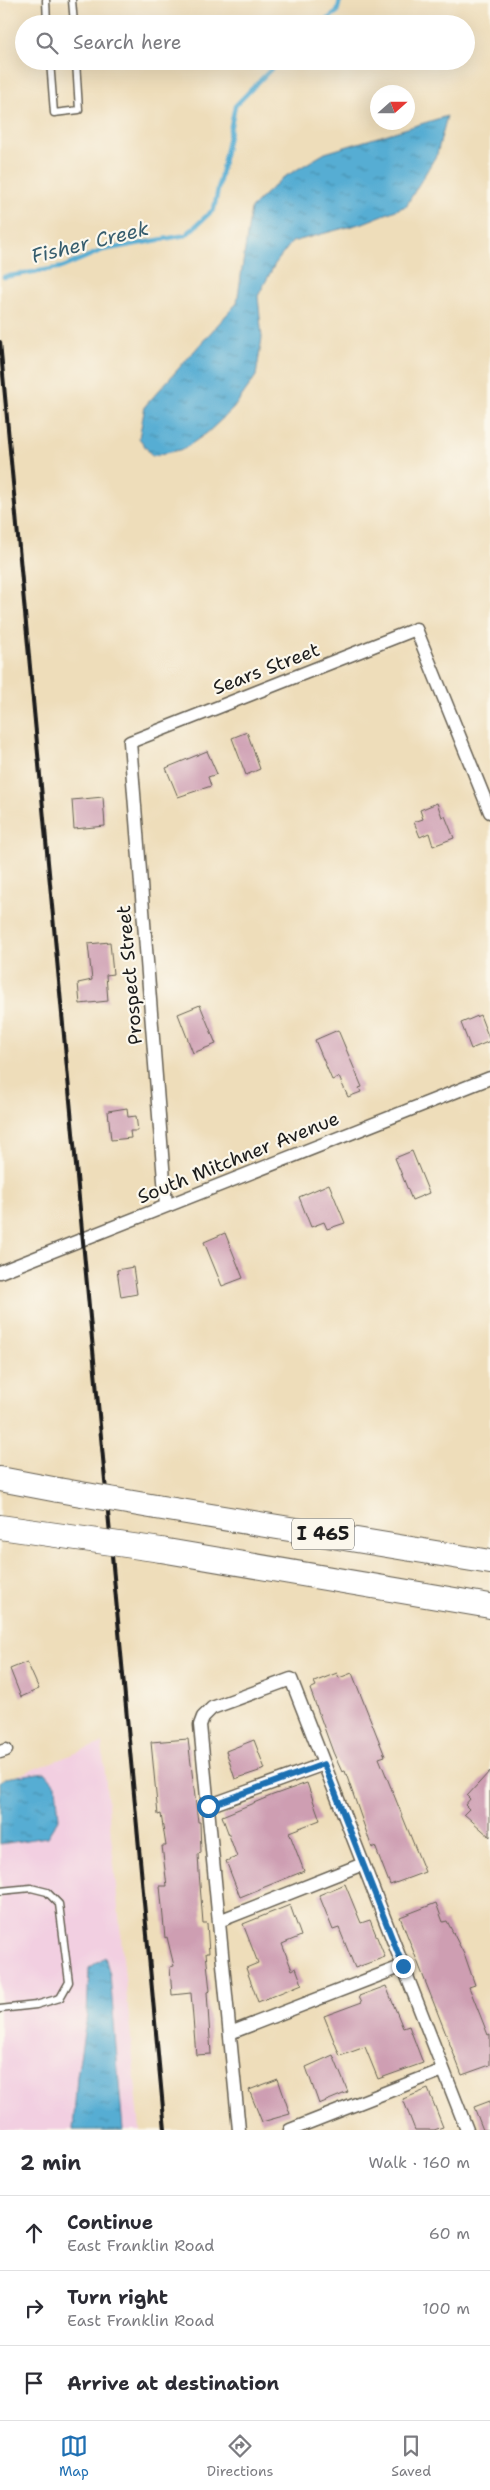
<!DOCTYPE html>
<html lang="en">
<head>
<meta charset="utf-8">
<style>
  body { margin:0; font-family:"Shantell Sans",sans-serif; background:#f2f2f3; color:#2b2b33 }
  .compass { position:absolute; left:370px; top:85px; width:45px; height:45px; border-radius:50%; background:#fff; box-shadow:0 5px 20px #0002; rotate:69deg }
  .stop { position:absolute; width:15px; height:15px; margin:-11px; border:4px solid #1f6fb2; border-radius:50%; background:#fff }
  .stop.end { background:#1f6fb2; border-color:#fff; box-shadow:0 1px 5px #0008 }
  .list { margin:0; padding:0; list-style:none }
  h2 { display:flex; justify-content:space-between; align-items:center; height:65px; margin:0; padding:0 20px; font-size:21px }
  h2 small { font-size:16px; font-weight:400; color:#7c7c81 }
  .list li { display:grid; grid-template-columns:32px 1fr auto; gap:15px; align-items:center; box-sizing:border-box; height:75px; padding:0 20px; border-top:1px solid #e1e1e2 }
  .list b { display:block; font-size:19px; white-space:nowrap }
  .list p { margin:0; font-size:16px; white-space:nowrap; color:#7c7c81 }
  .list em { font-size:16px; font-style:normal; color:#7c7c81 }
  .icon { flex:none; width:28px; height:28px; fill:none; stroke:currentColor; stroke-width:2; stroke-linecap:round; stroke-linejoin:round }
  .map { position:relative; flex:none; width:490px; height:2130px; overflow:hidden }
  .search { position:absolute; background:#fff; box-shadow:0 5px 20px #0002; left:15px; right:15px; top:15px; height:55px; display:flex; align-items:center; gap:12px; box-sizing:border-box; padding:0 18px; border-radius:28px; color:#7c7c81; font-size:19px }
  .sheet { height:290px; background:#fff }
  nav { display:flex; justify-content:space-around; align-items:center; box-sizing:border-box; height:70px; border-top:1px solid #e1e1e2; background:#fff; font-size:14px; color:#7c7c81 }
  nav a { display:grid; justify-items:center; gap:2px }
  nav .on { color:#1f6fb2 }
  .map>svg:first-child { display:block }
</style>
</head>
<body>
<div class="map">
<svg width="490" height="2130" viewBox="0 0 490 2130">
  <defs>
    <pattern id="water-ripples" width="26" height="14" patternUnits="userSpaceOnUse" patternTransform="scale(1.25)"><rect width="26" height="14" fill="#56add3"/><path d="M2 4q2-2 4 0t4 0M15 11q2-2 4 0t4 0" fill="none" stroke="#468caa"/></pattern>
  </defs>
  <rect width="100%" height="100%" fill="#fbf7ec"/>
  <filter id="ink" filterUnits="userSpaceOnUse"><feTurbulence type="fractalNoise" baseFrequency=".02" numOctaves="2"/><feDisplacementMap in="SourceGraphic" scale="10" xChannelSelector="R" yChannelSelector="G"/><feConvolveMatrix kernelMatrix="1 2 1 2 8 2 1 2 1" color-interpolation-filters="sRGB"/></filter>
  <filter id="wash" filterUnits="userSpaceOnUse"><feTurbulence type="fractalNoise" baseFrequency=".0096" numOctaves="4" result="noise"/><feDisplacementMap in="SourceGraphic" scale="20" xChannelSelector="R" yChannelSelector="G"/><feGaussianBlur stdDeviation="1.12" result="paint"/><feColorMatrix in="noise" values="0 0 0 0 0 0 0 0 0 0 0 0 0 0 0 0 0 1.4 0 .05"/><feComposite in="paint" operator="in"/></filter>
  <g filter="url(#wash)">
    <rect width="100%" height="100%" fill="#eeddba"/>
    <path fill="#f2cfe1" d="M102,1743L140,2130H0V1782Z"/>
    <path fill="url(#water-ripples)" stroke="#396478" d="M447,116L437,154L406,206L363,223L292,242L275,264L258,296L262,338L256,376L233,409L207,433L184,449L152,456L139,438L145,406L237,303L251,208L281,179L325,153Z
      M45,1772L56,1785L59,1818L47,1837L0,1844V1781L5,1778Z
      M105,1957L110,1975L123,2130H73L77,2076L87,2015L89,1968Z"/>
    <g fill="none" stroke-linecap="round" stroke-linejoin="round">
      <path stroke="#56add3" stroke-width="4.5" d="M321,24L337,12L340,0
        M4,277L63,267L103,250L186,235L214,209L235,106L279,61"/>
    </g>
    <g id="blocks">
      <path fill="#ce9eb2" d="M247,732L260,769L246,775L232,738Z
        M207,751L217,774L208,777L211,786L178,797L166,768Z
        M103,797L105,826L74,829L72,800Z
        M437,803L442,817L445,816L454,838L433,846L429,833L420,837L414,822L423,819L420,810Z
        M110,942L113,974L106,975L108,1001L80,1004L78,983L92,980L88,944Z
        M200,1005L216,1044L193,1053L178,1014Z
        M480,1015L490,1041L471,1049L461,1023Z
        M338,1030L362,1087L359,1088L361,1092L348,1097L339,1077L332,1080L315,1040Z
        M127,1108L128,1117L136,1116L138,1131H130L131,1138L111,1140L108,1111Z
        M412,1151L429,1193L412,1200L395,1158Z
        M329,1184L345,1223L327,1229L324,1222L311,1227L299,1197Z
        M225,1233L243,1278L222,1286L204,1242Z
        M133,1267L137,1294L121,1297L117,1270Z
        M27,1662L39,1689L21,1697L10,1669Z
        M337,1673L339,1678L352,1673L385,1756L379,1758L425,1872L390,1885L375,1846L372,1848L345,1771L342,1772L333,1752L310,1689L316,1686L314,1682Z
        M188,1739L198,1822H200L201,1853L198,1854L199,1872L203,1923H207L209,1953H206L210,1991L207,1992L211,2054L196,2055L191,1993L172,1995L170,1967L174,1966L167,1937L165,1938L160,1886H167L162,1846H166L161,1814L158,1815L151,1742Z
        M254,1740L265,1769L235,1779L226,1751Z
        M490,1771V1837L464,1814L469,1809L465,1805L470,1799L467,1796Z
        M307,1783L320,1820L289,1832L304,1871L240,1897L226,1861L237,1857L222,1816L273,1795Z
        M345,1884L361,1923L370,1920L385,1957L355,1968L339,1928L333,1930L319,1895Z
        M436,1903L443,1922L447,1921L465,1956L475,1985L469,1987L488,2035L490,2034V2065L462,2075L400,1917Z
        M290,1905L301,1936L282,1944L292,1970L296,1968L302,1984L258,2002L246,1968L258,1963L243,1924Z
        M386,1986L403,2028L409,2026L423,2063L378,2079L365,2047L340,2056L324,2016L362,2002L359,1996Z
        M333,2055L348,2092L319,2104L306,2067Z
        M278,2079L290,2114L262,2122L249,2090Z
        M428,2089L443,2127L434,2130H415L403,2099Z
        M490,2101V2130H483L474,2107Z"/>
    </g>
  </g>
  <g filter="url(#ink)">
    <use href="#blocks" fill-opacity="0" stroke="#666053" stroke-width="1"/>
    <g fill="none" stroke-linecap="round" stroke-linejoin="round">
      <defs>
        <path id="lane" d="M46,0L47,24
          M72,0L74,24
          M50,61L54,113L79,110L76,61
          M0,1891L31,1888L47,1892L59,1904L69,1982L60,1998L36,2005L0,2009"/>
        <path id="street" d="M166,1206L130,742L416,629L490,812
          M0,1272L490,1078
          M0,1752L6,1750
          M208,1806L324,1764
          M219,1921L363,1864
          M230,2033L403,1966
          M239,2130L200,1725L203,1717L212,1708L291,1679L467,2130
          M290,2130L443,2070"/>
        <path id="highway" d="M0,1479L58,1490
          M156,1507L490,1562
          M0,1527L63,1536
          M161,1550L490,1606"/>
      </defs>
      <use href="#lane" stroke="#666053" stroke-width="9"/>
      <use href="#street" stroke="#666053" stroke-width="15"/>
      <use href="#highway" stroke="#666053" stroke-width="26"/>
      <use href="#lane" stroke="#fff" stroke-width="6"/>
      <use href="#street" stroke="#fff" stroke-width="12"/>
      <use href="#highway" stroke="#fff" stroke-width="24"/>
      <path stroke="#1c1c1c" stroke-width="4" d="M0,342L165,2130"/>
      <defs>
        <path id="highway-bridge" d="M58,1490L156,1507
          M63,1536L161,1550"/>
      </defs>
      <use href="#highway-bridge" stroke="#666053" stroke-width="26" stroke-linecap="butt"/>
      <use href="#highway-bridge" stroke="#fff" stroke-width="24"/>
    </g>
  </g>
  <g fill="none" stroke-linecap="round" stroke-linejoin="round" filter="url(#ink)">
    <path stroke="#1f6fb2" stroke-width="6" d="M208,1806L324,1764L403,1966"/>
  </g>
  <g text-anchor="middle" stroke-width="4.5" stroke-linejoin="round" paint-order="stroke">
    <rect fill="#fbf7ec" stroke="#5f5e5a" stroke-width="1" x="292" y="1518.5" width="62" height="31" rx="4"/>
    <g font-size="18" font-weight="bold" fill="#1c1c1c">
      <text x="323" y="1540">I 465</text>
    </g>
    <g font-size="19" fill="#1c1c1c" stroke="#fbf7ec">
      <text transform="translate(266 668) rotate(-21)" y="7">Sears Street</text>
      <text transform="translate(129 975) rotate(-95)" y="7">Prospect Street</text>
      <text transform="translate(238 1157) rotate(-22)" y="7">South Mitchner Avenue</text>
    </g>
    <g font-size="20" font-style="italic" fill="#365d6e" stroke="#fbf7ec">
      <text transform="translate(90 242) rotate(-14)" y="7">Fisher Creek</text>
    </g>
  </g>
</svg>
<svg class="compass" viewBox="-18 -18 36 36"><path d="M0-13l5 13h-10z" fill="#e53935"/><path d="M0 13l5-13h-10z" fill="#7c7c81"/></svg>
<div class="stop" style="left:208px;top:1806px"></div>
<div class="stop end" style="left:403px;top:1966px"></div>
<div class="search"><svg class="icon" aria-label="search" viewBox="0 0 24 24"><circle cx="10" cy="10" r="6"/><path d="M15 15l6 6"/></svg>Search here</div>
</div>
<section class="sheet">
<h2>2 min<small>Walk · 160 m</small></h2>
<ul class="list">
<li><svg class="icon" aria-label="ahead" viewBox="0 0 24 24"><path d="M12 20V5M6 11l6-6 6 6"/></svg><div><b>Continue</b><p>East Franklin Road</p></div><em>60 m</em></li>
<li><svg class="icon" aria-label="right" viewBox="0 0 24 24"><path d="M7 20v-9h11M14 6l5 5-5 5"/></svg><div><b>Turn right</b><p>East Franklin Road</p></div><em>100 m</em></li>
<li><svg class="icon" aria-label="arrive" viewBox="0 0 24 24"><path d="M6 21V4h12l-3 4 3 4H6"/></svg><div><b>Arrive at destination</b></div></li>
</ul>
</section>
<nav>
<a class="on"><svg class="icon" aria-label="map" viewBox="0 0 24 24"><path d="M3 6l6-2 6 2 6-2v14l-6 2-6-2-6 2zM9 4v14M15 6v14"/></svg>Map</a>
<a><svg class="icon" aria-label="directions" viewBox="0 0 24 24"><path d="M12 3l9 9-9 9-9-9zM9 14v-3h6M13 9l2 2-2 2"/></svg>Directions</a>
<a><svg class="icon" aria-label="saved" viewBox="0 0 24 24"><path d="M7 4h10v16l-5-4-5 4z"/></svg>Saved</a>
</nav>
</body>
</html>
